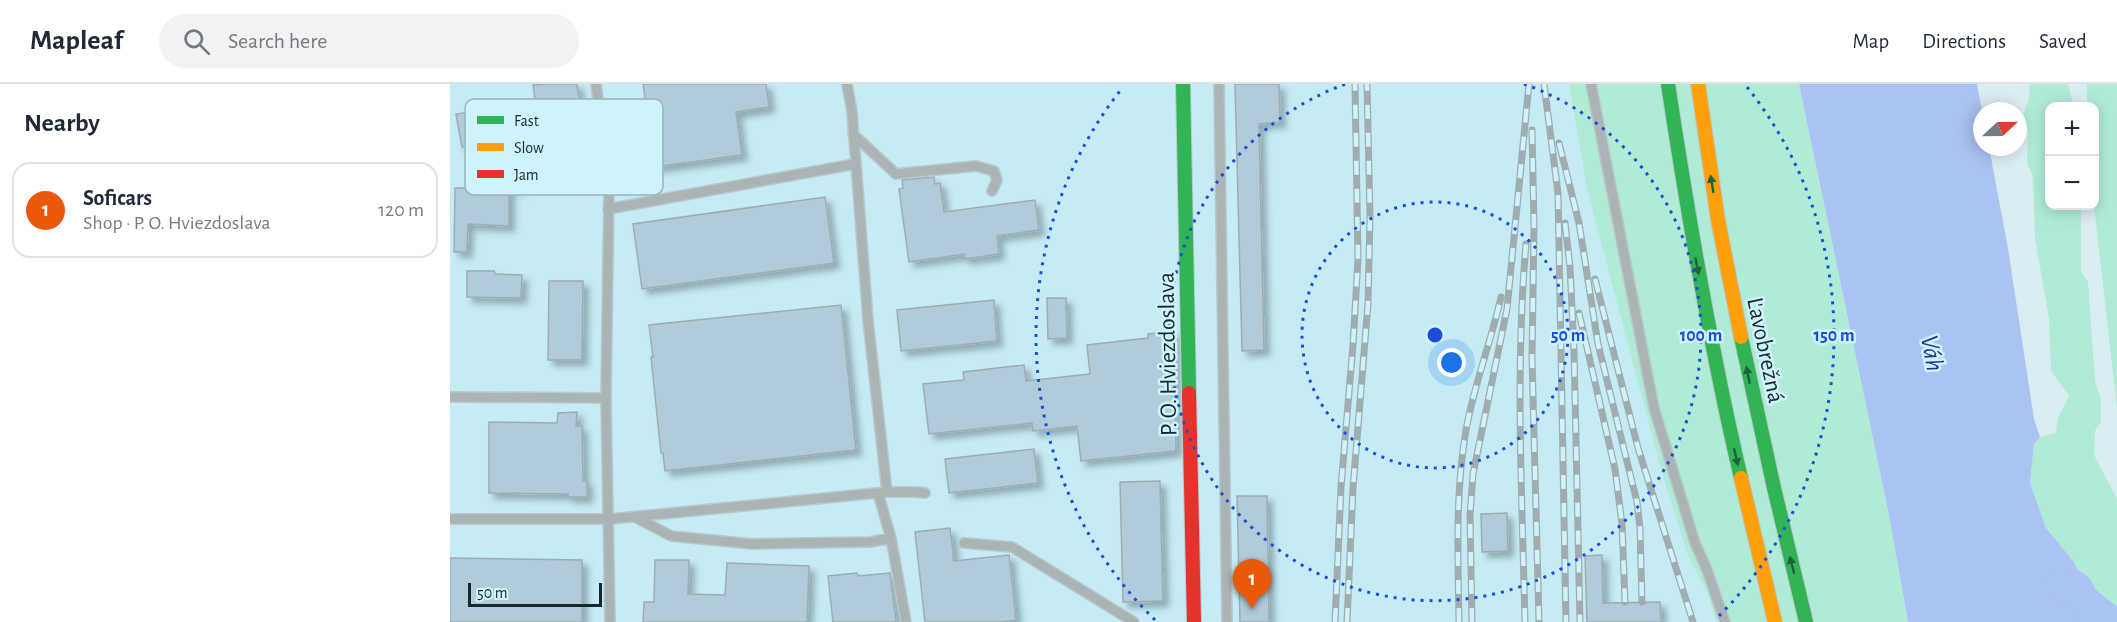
<!DOCTYPE html>
<html lang="en">
<head>
<meta charset="utf-8">
<style>
  body { margin:0; font-family:"Alegreya Sans",sans-serif; background:#f2f2f3; color:#1f2937 }
  .controls { position:absolute; right:18px; top:18px; display:grid; overflow:hidden; border-radius:12px; box-shadow:0 3px 15px #0003 }
  .controls button { width:54px; height:54px; display:grid; place-items:center; padding:0; border:0; border-bottom:2px solid #e0e1e3; background:#fff; color:#1f2937; font:30px sans-serif }
  .compass { position:absolute; left:1523px; top:18px; width:54px; height:54px; border-radius:50%; background:#fff; box-shadow:0 3px 15px #0003; rotate:68deg }
  .scale { position:absolute; left:18px; bottom:15px; width:134px; box-sizing:border-box; padding-left:6px; border:3px solid #17282c; border-top:0; font-size:16px; line-height:21px; white-space:nowrap; color:#17282c; -webkit-text-stroke:4px #cff3fc; paint-order:stroke }
  .you { position:absolute; left:1002px; top:279px; width:21px; height:21px; margin:-15px; border:4px solid #fff; border-radius:50%; background:#1a73e8; box-shadow:0 0 0 9px #1a73e833 }
  .badge { display:grid; place-items:center; width:39px; height:39px; border-radius:50%; background:#ea580c; color:#fff; font-size:20px; font-weight:700 }
  .pin { position:absolute; translate:-50% -50px; filter:drop-shadow(0 2px 3px #0008) }
  .pin::after { content:''; position:absolute; top:32px; width:21px; height:18px; background:inherit; clip-path:polygon(0 0,100% 0,50% 100%) }
  .list { margin:0; padding:0; list-style:none }
  h2 { display:flex; justify-content:space-between; align-items:center; height:78px; margin:0; padding:0 24px; font-size:26px }
  h2 small { font-size:20px; font-weight:400; color:#747a83 }
  .list li { display:grid; grid-template-columns:39px 1fr auto; gap:18px; align-items:center; box-sizing:border-box; height:96px; margin:0 12px 12px; padding:0 12px; border:2px solid #e0e1e3; border-radius:18px }
  .list b { display:block; font-size:22px; white-space:nowrap }
  .list p { margin:0; font-size:20px; white-space:nowrap; color:#747a83 }
  .list em { font-size:20px; font-style:normal; color:#747a83 }
  .icon { flex:none; width:33px; height:33px; fill:none; stroke:currentColor; stroke-width:2; stroke-linecap:round; stroke-linejoin:round }
  .map { position:relative; flex:none; width:1667px; height:538px; overflow:hidden }
  header { display:flex; align-items:center; gap:36px; box-sizing:border-box; height:84px; padding:0 30px; background:#fff; border-bottom:2px solid #e0e1e3 }
  header strong { font-size:28px }
  nav { display:flex; gap:33px; margin-inline-start:auto; font-size:21px }
  .search { width:420px; height:54px; background:#f2f2f3; display:flex; align-items:center; gap:15px; box-sizing:border-box; padding:0 21px; border-radius:33px; color:#747a83; font-size:22px }
  main { display:flex }
  aside { flex:1; background:#fff }
  .map>svg:first-child { display:block }
</style>
</head>
<body>
<header>
<strong>Mapleaf</strong>
<div class="search"><svg class="icon" aria-label="search" viewBox="0 0 24 24"><circle cx="10" cy="10" r="6"/><path d="M15 15l6 6"/></svg>Search here</div>
<nav><a>Map</a><a>Directions</a><a>Saved</a></nav>
</header>
<main>
<aside>
<h2>Nearby<small></small></h2>
<ul class="list">
<li><span class="badge">1</span><div><b>Soficars</b><p>Shop · P. O. Hviezdoslava</p></div><em>120 m</em></li>
</ul>
</aside>
<div class="map">
<svg width="1667" height="538" viewBox="0 0 1667 538">
  <defs>
    <filter id="shadow"><feDropShadow dx="5.5" dy="5.5" stdDeviation="3" flood-color="#0004"/></filter>
  </defs>
  <rect width="100%" height="100%" fill="#daedf2"/>
  <path fill="#c5ebf5" d="M0,0H1119L1137,105L1211,386L1243,483L1258,510L1266,538H0Z"/>
  <path fill="#b0ebd5" d="M1119,0H1349L1439,431L1458,538H1266L1258,510L1238,472L1211,386L1137,105Z
    M1580,0H1618L1623,20L1622,22H1600V122H1631V187L1638,198L1645,297L1651,316V338L1645,347L1644,371L1667,415V538H1647C1646,515 1651,498 1628,486L1624,478L1596,444L1580,399L1584,360L1590,353L1606,349L1608,334L1619,312L1601,287L1599,234L1585,155L1583,92L1577,80L1578,48L1573,32L1579,15Z
    M1637,0H1667V324L1644,122V22H1637Z"/>
  <path fill="#abc3f3" d="M1349,0H1527L1532,27V63H1539L1558,164L1584,335L1590,353L1584,360L1580,399L1596,444L1624,478L1628,486C1651,498 1646,515 1647,538H1458L1439,431Z"/>
  <g fill="none" stroke-linecap="round" stroke-linejoin="round">
    <path stroke="#abc3f3" stroke-width="32" d="M1612,500L1661,538"/>
  </g>
  <path fill="#b1cbda" stroke="#9eacb3" stroke-width="1.5" filter="url(#shadow)" d="M93,0H127L139,89L96,94L83,1Z
    M193,0H316L319,23L286,28L292,71L205,83Z
    M785,0H829L830,38L809,40L814,266L792,267Z
    M63,21L70,104H59V142L18,140L17,168H4L5,104H20L19,92H21V62L12,63L6,30Z
    M484,93L485,100L490,99L494,128L585,116L589,146L547,152L549,170L515,175L514,170L459,178L449,105L453,104L452,96Z
    M375,113L384,179L192,205L183,140Z
    M17,187H44L45,190L72,191L71,214L17,213Z
    M99,197H133L132,276H98Z
    M597,214H616L617,254L598,255Z
    M544,216L547,257L451,267L447,226Z
    M391,221L406,366L215,387L213,369H211L201,273H203L199,241Z
    M724,247L726,367L631,377L627,342L583,347L582,339L479,350L473,300L514,296L513,288L574,281L576,297L640,290L637,261L698,254V250Z
    M127,328L126,342H132L133,397H137V413H118V410L39,409V338L107,339L108,329Z
    M584,365L588,399L499,409L495,375Z
    M710,397L713,517L673,518L670,398Z
    M787,412H817L819,538H790Z
    M1057,429L1058,467L1032,468L1031,430Z
    M500,444L504,477L559,471L566,536L549,538H475L465,448Z
    M1152,471L1153,519L1210,518L1211,538H1137L1135,472Z
    M0,474L132,476V538H0Z
    M205,476H239L238,510L275,511L277,479L359,482L357,538H193L194,518H204Z
    M407,489L408,492L440,489L446,538H383L378,492Z"/>
  <g fill="none" stroke-linecap="round" stroke-linejoin="round">
    <defs>
      <path id="lane" d="M146,0L159,104L156,314L160,538
        M769,0L777,537
        M1141,0L1204,324L1245,459L1257,486L1275,538
        M403,50L446,90L526,82L544,87L547,96L542,107
        M158,125L405,80
        M0,313L156,314
        M437,408H466L475,409
        M428,409L441,454L456,538
        M185,433L221,452L302,460L420,458L441,454
        M0,435H160L437,408L418,236L402,28L397,0
        M514,459L562,463L684,538"/>
      <path id="fast" d="M733,0L739,309
        M1218,0C1238,132 1260,263 1291,394
        M1291,253L1324,404L1356,538"/>
      <path id="slow" d="M1248,0L1268,136L1291,253
        M1291,394L1325,538"/>
      <path id="jam" d="M739,309L744,538"/>
    </defs>
    <use href="#lane" stroke="#b9c8cc" stroke-width="12"/>
    <use href="#fast" stroke="#b9c8cc" stroke-width="16"/>
    <use href="#slow" stroke="#b9c8cc" stroke-width="16"/>
    <use href="#jam" stroke="#b9c8cc" stroke-width="16"/>
    <use href="#lane" stroke="#abb4b4" stroke-width="9"/>
    <use href="#fast" stroke="#30b455" stroke-width="14"/>
    <use href="#slow" stroke="#ff9f0a" stroke-width="14"/>
    <use href="#jam" stroke="#e5322d" stroke-width="14"/>
    <defs>
      <path id="rail" d="M1094,0L1108,109L1116,538
        M1082,46L1084,141L1082,274L1089,538
        M1109,59L1129,139L1148,260L1187,418L1190,444L1192,518
        M1115,139L1120,183L1124,266L1130,538
        M1145,195L1188,364L1243,538
        M1129,229L1165,385L1172,440L1175,518
        M885,538L891,403L903,261L908,175L905,0
        M897,538L903,404L918,220L920,133L917,0
        M1009,538C1008,473 1005,410 1016,346C1024,301 1041,258 1051,213
        M1022,538L1020,431L1023,390L1057,225L1079,0
        M1075,538C1072,412 1065,286 1076,160"/>
    </defs>
    <use href="#rail" stroke="#a0acae" stroke-width="7"/>
    <use href="#rail" stroke="#cff3fc" stroke-width="4.5" stroke-dasharray="14" stroke-linecap="butt"/>
  </g>
  <defs><path id="oneway-solid" d="M-6-.8H1V-3.2L6.5 0L1 3.2V.8H-6Z" transform="scale(1.5)"/></defs>
  <g fill="#21603c">
    <use href="#oneway-solid" transform="translate(1262 100) rotate(-99)"/>
    <use href="#oneway-solid" transform="translate(1247 182) rotate(79)"/>
    <use href="#oneway-solid" transform="translate(1298 291) rotate(-101)"/>
    <use href="#oneway-solid" transform="translate(1286 373) rotate(77)"/>
    <use href="#oneway-solid" transform="translate(1342 481) rotate(-104)"/>
  </g>
  <g fill="none" stroke="#1d4ed8" stroke-width="3" stroke-dasharray="3 6">
    <circle cx="985" cy="251" r="133"/>
    <path d="M1074 0A266 266 0 1 1 896 0"/>
    <path d="M705 536A399 399 0 0 1 673 3M1297 3A399 399 0 0 1 1265 536"/>
  </g>
  <g text-anchor="middle" stroke-width="5" stroke-linejoin="round" paint-order="stroke">
    <g font-size="24" fill="#17282c" stroke="#cff3fc">
      <text transform="translate(1316 266) rotate(78)" y="8">Ľavobrežná</text>
      <text transform="translate(717 270) rotate(-91)" y="8">P. O. Hviezdoslava</text>
    </g>
    <g font-size="26" font-style="italic" fill="#213694" stroke="#cff3fc">
      <text transform="translate(1483 269) rotate(79)" y="9">Váh</text>
    </g>
  </g>
  <rect x="15" y="15" width="198" height="96" rx="9" fill="#cff3fc" stroke="#98b6be" stroke-width="1.5"/>
  <rect x="27" y="32" width="27" height="8" fill="#30b455"/>
  <rect x="27" y="59" width="27" height="8" fill="#ff9f0a"/>
  <rect x="27" y="86" width="27" height="8" fill="#e5322d"/>
  <g font-size="16" fill="#17282c">
    <text x="64" y="42">Fast</text>
    <text x="64" y="69">Slow</text>
    <text x="64" y="96">Jam</text>
  </g>
  <circle cx="985" cy="251" r="9" fill="#1d4ed8" stroke="#cff3fc" stroke-width="3"/>
  <g font-size="18" text-anchor="middle" font-weight="bold" fill="#1d4ed8" stroke="#cff3fc" stroke-width="5" stroke-linejoin="round" paint-order="stroke">
    <text x="1118" y="257">50 m</text>
    <text x="1251" y="257">100 m</text>
    <text x="1384" y="257">150 m</text>
  </g>
</svg>
<div class="controls">
<button>+</button>
<button>−</button>
</div>
<svg class="compass" viewBox="-18 -18 36 36"><path d="M0-13l5 13h-10z" fill="#e53935"/><path d="M0 13l5-13h-10z" fill="#747a83"/></svg>
<div class="scale">50 m</div>
<div class="you"></div>
<div class="pin badge" style="left:802px;top:525px">1</div>
</div>
</main>
</body>
</html>
